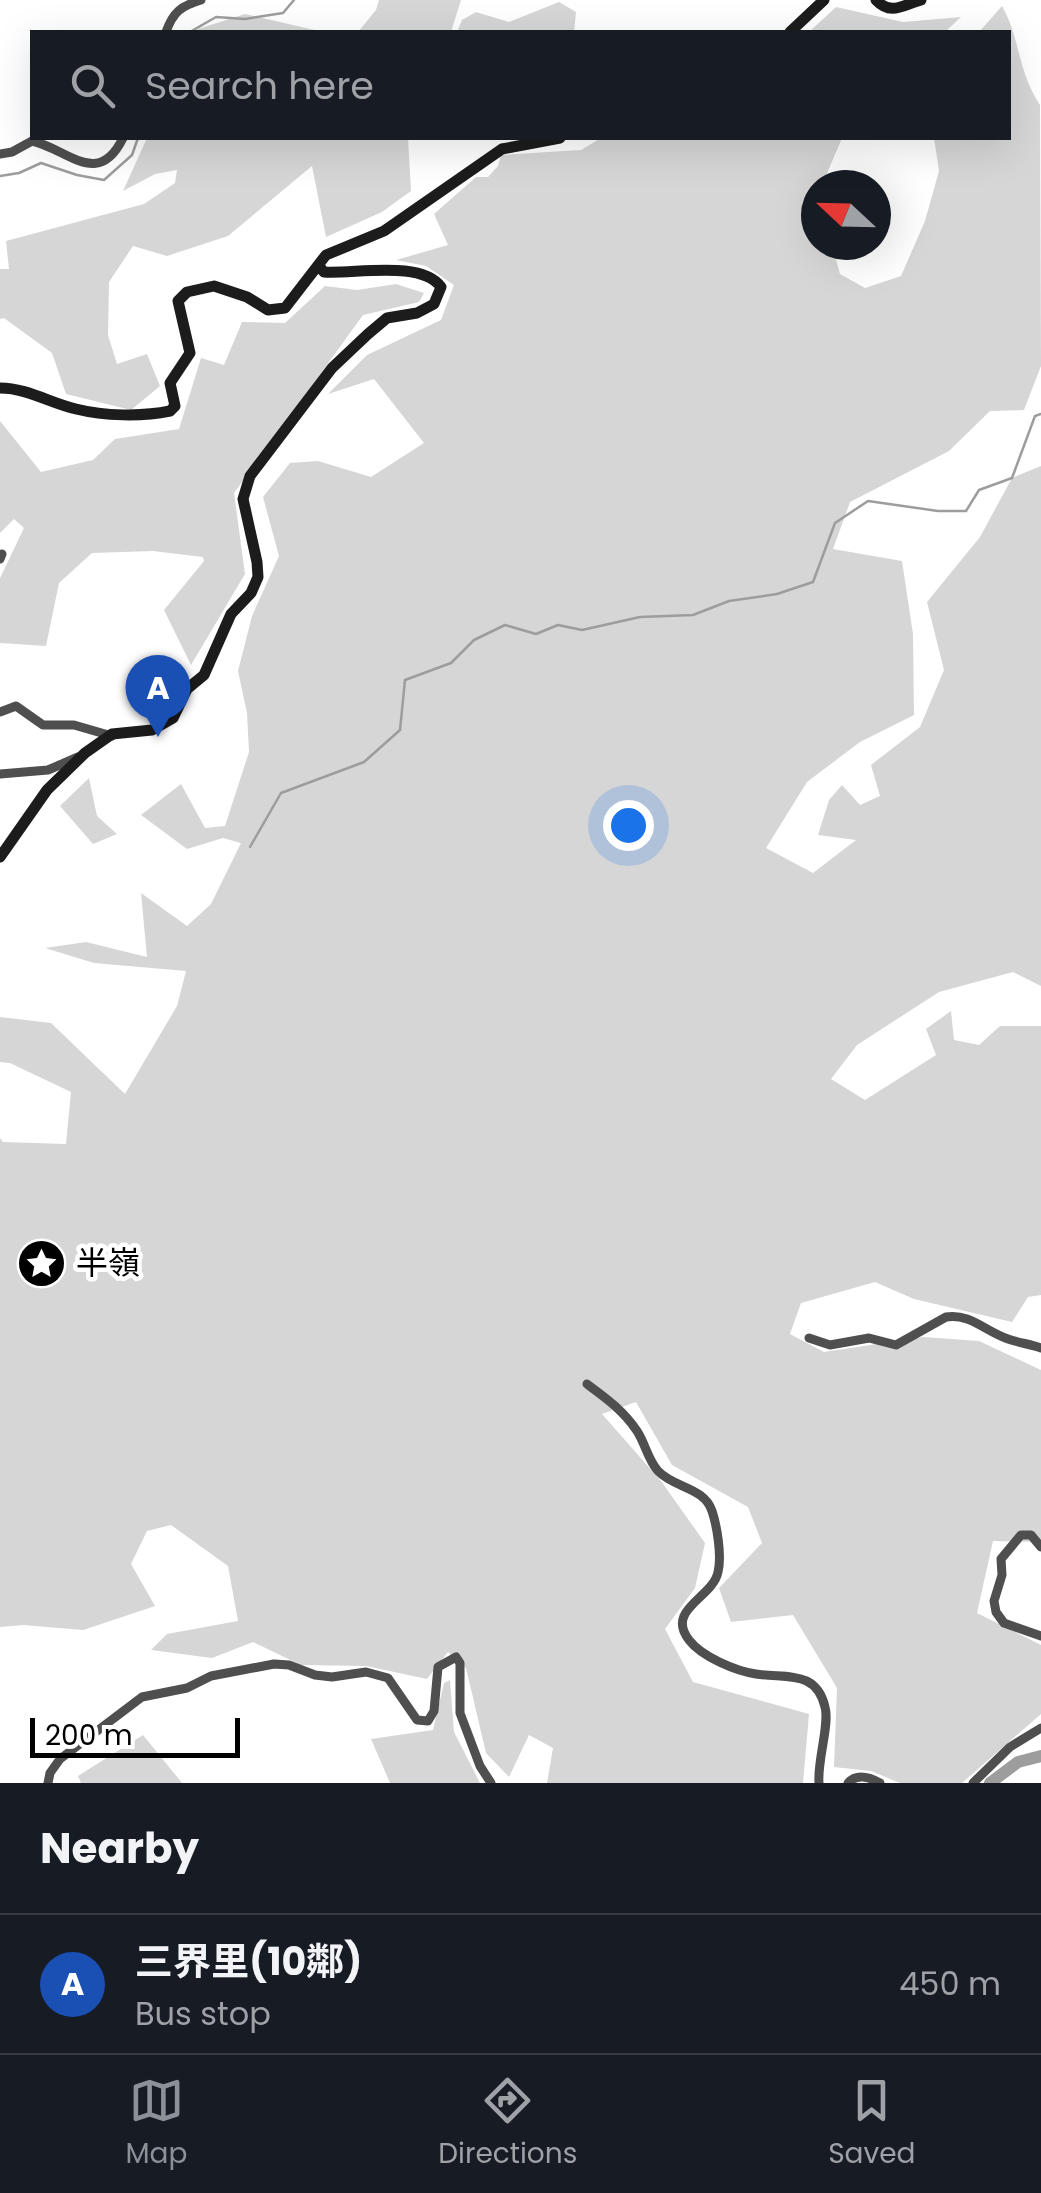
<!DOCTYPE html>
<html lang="en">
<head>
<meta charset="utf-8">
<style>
  body { margin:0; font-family:Poppins,"Noto Sans TC",sans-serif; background:#20242c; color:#f1f3f6 }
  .compass { position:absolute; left:801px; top:170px; width:90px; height:90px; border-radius:50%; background:#171b24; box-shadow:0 10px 40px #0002; rotate:292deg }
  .scale { position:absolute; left:30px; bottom:25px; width:210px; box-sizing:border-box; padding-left:10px; border:5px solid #000; border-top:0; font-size:28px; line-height:35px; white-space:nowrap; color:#000; -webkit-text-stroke:8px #fff; paint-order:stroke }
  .you { position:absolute; left:628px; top:825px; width:35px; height:35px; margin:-25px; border:8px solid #fff; border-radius:50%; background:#1a73e8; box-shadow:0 0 0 15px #1a73e833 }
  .badge { display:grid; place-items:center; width:65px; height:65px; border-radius:50%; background:#8c9099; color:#fff; font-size:32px; font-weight:700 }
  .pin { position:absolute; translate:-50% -82px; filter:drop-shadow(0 2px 5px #0008) }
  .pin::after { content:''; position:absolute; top:52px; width:35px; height:30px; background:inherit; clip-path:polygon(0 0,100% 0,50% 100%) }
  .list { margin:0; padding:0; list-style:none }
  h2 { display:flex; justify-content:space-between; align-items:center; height:130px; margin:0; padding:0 40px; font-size:42px }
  h2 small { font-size:32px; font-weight:400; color:#9ea1a6 }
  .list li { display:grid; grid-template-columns:65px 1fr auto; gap:30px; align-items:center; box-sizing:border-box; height:140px; padding:0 40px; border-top:2px solid #363941 }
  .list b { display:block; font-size:38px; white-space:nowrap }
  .list p { margin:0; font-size:32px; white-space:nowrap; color:#9ea1a6 }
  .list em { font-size:32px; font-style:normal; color:#9ea1a6 }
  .icon { flex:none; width:55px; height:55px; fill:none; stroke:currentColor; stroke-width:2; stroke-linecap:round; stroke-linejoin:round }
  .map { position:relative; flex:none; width:1041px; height:1783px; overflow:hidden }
  .search { position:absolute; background:#171b24; box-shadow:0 10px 40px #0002; left:30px; right:30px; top:30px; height:110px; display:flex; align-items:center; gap:25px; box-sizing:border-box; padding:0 35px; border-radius:0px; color:#9ea1a6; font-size:38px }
  .sheet { height:270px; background:#171b24 }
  nav { display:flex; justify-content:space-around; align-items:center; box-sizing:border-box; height:140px; border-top:2px solid #363941; background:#171b24; font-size:28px; color:#9ea1a6 }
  nav a { display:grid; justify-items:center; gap:5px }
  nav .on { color:#8c9099 }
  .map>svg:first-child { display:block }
</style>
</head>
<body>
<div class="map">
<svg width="1041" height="1783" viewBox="0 0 1041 1783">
  <rect width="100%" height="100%" fill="#fff"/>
  <path fill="#d6d6d6" d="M379,0H461L451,32H358L376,10Z
    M559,2L576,12L574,32H457L462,20L476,12L509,22Z
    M1002,6C1021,40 1017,70 1040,105L1041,366L1024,410L990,411L949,451L850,502L833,549L902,561L913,634L914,715L860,742L807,782L766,848L813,873L856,840L818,835L829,800L842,785L860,805L880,796L871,765L920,727L944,670L927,602L980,537L1012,478L1041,466V986L1013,972L939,992L857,1045L831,1079L865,1100L936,1055L926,1029L951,1011L954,1040L979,1045L1000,1026H1041V1295L1028,1297L1012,1322L914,1299L875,1282L801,1303L790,1334L824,1352L923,1337L979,1341L1041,1370V1542L993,1541L977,1613L1041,1645V1714L962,1783H900L871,1771L834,1767L837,1688L793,1615L731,1622L719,1588L762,1543L748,1507L672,1465L636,1402L602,1414L661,1481L705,1543L695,1588L665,1629L693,1682L809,1714L803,1783H547L553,1748L529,1735L509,1777L486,1753L466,1668L448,1652L427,1679L366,1666L301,1665L253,1642L212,1658L151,1650L167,1634L238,1621L228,1566L171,1525L147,1531L131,1564L155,1606L83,1630L23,1625L0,1627V1138L3,1142L66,1144L71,1092L10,1063L0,1062V1017L51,1023L125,1094L177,1006L186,971L94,963L45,948L86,942L147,957L141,893L187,926L211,904L241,843L223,838L187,849L141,815L181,784L205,828L225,826L249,752L247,713L238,671L252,616L279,556L263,497L290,463L318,461L371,477L424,443L374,379L328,394L367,355L441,320L454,285L426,266L396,260L448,245L434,214L476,177H488L498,166L501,155L581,150L601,138H842L822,185H816V245H832L840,274L865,288L901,276L925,221L939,171L934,138H1008V32H979Z
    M836,7L903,22L961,17L945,32H809Z
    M245,14L323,32H197L198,29Z
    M147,138H408L411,191L382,212L326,237L312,166L228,236L167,256L133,246L109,282L108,335L117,364L147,354L160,386L131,410L66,394L52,353L4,318L0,319V269H9L6,241L144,204L175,183L177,170L155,174L123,191Z
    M396,284L424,293L419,302L363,315L234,493L245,574L191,665L164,610L204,561L203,557L153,551L92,553L59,583L46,646L0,643V578L24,528L14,519L0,533V421L41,472L93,460L115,439L179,429L201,358L224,365L242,322L285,323L325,286L357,290Z
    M89,778L97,816L117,834L93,844L60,806Z
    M450,1680L454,1732L480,1783H390L371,1739L433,1730L444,1683Z
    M143,1735L182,1783H81L78,1776Z"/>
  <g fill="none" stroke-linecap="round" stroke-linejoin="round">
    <path stroke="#9d9d9d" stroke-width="2.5" d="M190,32L216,17L245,19L283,13L294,0
      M0,176L19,173L41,163L77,175L104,180L132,155L138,138
      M250,847L281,793L364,762L400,730L405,680L451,663L474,640L505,625L536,634L558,625L582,630L640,617L693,615L729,601L777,594L813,582L835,523L868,501L938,511H966L979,490L1012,478L1035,416L1041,414"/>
    <path stroke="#9d9d9d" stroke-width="12" d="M990,1783L1018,1762L1041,1756"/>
    <path stroke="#4f4f4f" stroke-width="9" d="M166,32C173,12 181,6 201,0
      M0,154L12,152L32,141C68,149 98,189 123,138
      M0,559L2,554
      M0,712L16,706L43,725H74L112,736
      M0,774L48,770L78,757
      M809,1338L830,1345L869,1338L896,1345L946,1317C970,1313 986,1332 1008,1339C1019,1343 1030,1344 1041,1348
      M587,1384C606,1398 624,1411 637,1431C645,1443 648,1460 658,1471C674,1488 704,1487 712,1511C717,1526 722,1556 718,1572C713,1598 665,1609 689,1640C702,1657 736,1671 756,1674C785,1679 816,1669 825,1707C830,1724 817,1761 819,1783
      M1041,1547L1031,1535H1021L1001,1559L1002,1575L994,1601L996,1612L1004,1623L1041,1636
      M48,1783L50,1773L60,1759L142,1697L187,1688L211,1676L274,1664L289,1665L315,1675L332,1677L366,1672L388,1678L417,1720L428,1721L434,1711L438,1667L456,1657L460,1663V1713L480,1766L491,1783
      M848,1783C857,1773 869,1777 880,1783
      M973,1783L1010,1747L1041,1728"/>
    <path stroke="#1c1c1c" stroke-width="11" d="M876,0C891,16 903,5 921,0
      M790,32L824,0
      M0,388C27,388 50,403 76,409C104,416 142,417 170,411L175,406L170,383L190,353L178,301L187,292L214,286L247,297L268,310L285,308L326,255L384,231L502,149L560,138
      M0,857L47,790L85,753L112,734L152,730L173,718L187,689L204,675L231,614L251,593L258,577L257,562L243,499L250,476L332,368L368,334L387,318L417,313L434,304L441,287C421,260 356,274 324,272L319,266"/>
  </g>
  <defs>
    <symbol id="sight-disc" viewBox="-11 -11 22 22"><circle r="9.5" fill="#000" stroke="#fff"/><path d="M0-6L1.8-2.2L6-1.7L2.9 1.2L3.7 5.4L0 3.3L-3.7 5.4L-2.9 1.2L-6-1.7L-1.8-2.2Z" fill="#fff"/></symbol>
  </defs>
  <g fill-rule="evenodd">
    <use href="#sight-disc" x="14" y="1236" width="55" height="55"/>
  </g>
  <g text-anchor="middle" stroke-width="9" stroke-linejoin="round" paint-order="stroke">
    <g font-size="32" fill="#000" stroke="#fff" text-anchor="start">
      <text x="76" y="1274">半嶺</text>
    </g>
  </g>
</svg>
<svg class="compass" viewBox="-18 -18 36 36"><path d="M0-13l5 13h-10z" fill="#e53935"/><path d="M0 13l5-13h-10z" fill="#9ea1a6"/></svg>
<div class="scale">200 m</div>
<div class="you"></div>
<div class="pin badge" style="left:158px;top:737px;background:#1a4fb4">A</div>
<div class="search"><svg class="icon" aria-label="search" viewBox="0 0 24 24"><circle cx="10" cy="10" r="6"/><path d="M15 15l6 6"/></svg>Search here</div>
</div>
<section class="sheet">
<h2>Nearby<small></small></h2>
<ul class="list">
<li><span class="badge" style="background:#1a4fb4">A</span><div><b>三界里(10鄰)</b><p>Bus stop</p></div><em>450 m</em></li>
</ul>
</section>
<nav>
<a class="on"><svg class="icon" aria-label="map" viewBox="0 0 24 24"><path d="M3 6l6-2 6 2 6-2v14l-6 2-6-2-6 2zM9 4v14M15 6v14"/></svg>Map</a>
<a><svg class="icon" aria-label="directions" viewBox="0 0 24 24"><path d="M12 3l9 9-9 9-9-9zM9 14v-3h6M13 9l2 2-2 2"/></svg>Directions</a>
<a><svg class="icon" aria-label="saved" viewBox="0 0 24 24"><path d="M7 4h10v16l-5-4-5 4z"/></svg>Saved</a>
</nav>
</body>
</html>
